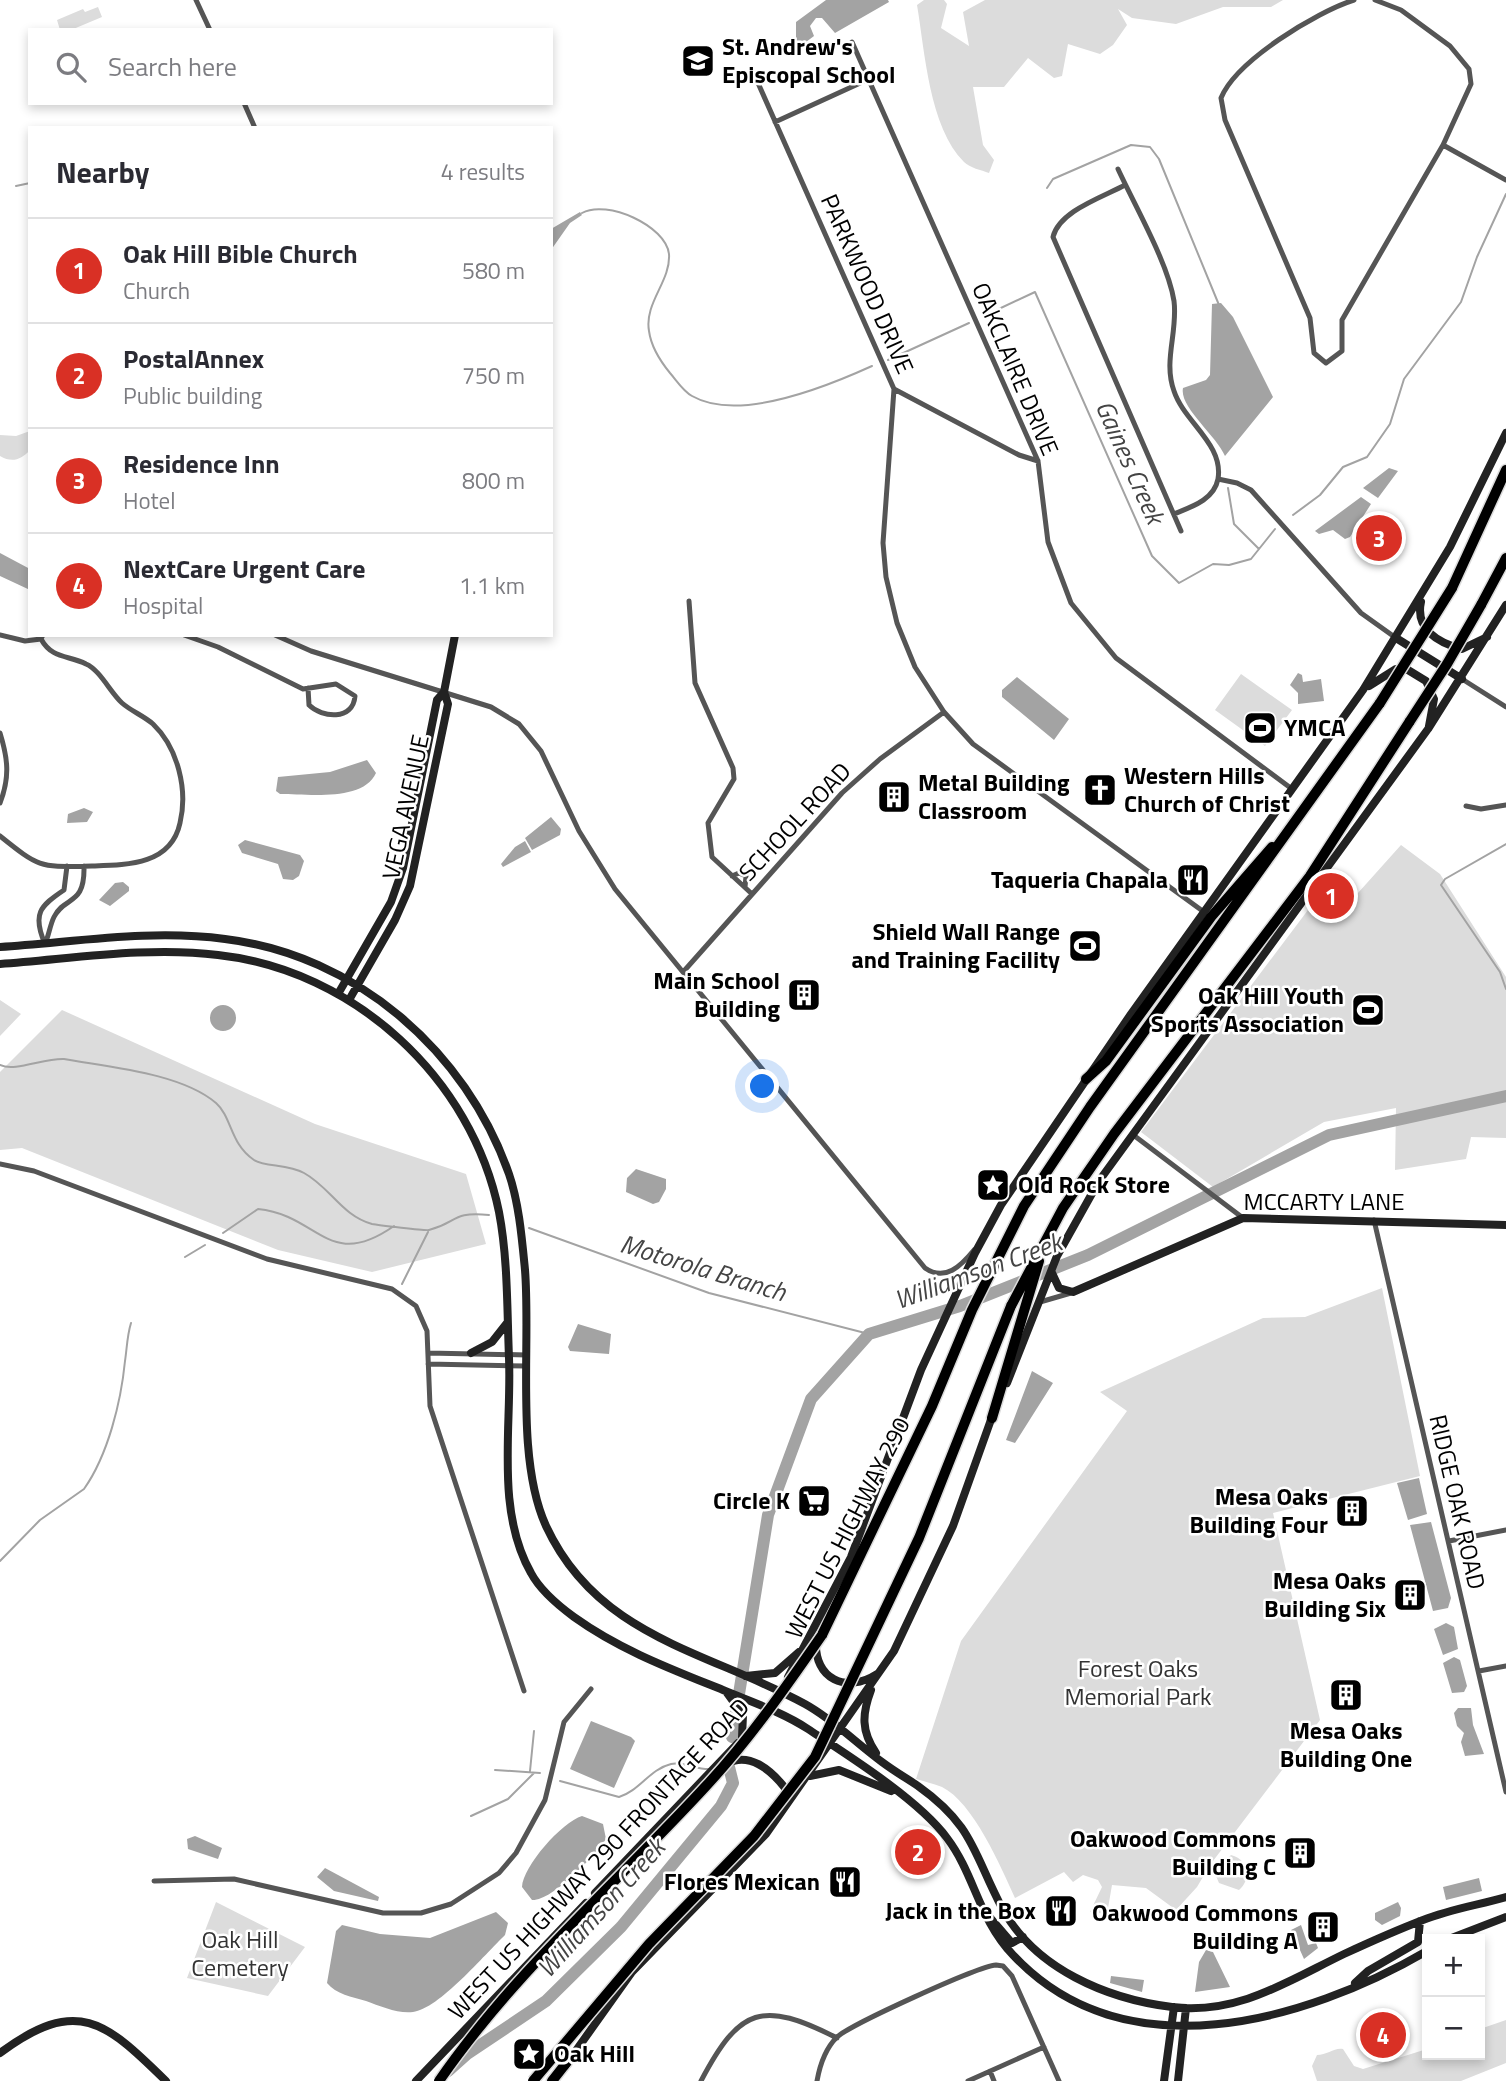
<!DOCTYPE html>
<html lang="en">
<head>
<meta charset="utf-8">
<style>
  body { margin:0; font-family:"Titillium Web",sans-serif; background:#f2f2f3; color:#2b2b33 }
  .controls { position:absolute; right:21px; bottom:21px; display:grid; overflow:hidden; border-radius:0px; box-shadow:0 4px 10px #0003 }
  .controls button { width:63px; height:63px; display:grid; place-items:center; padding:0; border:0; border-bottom:2px solid #e1e1e2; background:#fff; color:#2b2b33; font:35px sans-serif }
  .you { position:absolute; left:763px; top:1087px; width:24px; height:24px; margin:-18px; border:5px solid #fff; border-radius:50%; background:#1a73e8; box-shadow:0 0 0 10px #1a73e833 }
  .badge { display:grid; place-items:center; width:46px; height:46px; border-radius:50%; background:#d93025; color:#fff; font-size:23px; font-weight:700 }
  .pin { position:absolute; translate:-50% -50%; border:4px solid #fff; box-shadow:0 2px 7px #0006 }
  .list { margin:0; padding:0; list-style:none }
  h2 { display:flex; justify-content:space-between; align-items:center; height:91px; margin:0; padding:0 28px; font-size:30px }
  h2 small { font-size:23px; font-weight:400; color:#7c7c81 }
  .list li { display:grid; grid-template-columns:46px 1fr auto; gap:21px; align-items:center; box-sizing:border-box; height:105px; padding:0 28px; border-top:2px solid #e1e1e2 }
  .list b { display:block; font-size:26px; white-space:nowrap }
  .list p { margin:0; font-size:23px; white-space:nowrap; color:#7c7c81 }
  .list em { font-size:23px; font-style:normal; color:#7c7c81 }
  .icon { flex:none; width:38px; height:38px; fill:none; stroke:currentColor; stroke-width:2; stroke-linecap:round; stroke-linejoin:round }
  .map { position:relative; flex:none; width:1506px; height:2081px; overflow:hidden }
  .search { position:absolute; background:#fff; box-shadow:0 4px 10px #0003; left:28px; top:28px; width:525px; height:77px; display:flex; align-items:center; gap:18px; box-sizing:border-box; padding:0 24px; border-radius:0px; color:#7c7c81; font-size:26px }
  .panel { position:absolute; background:#fff; box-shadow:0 4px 10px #0003; left:28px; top:126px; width:525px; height:511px; border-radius:0px }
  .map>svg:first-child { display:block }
</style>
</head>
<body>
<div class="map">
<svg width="1506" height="2081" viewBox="0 0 1506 2081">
  <rect width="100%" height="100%" fill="#fff"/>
  <path fill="#dcdcdc" d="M924,0H944L947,4L941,28L969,46L963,12L985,0H1283L1271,7H1223L1176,24L1132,18L1118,9L1127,25L1113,45L1100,54L1068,44L1062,76L1054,78L1028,58L1004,87H973L983,145L994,160L989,173C981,170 970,168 964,162C929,127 925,52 917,5Z
    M98,7L102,17L71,30H60L57,20L83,9L85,12Z
    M30,431V450C21,460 12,463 0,456V435L16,436Z
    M1241,674L1292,710L1265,746L1215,710Z
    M1401,845L1440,874L1506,977V1138L1471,1137L1466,1159L1395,1170L1396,1108L1324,1122L1213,1187L1141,1132L1311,906L1332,922Z
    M0,1000L21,1014L0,1036Z
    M62,1010L315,1124L466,1174L486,1244L372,1272L278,1250L22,1148L0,1150V1072Z
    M1382,1288L1420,1476L1273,1513L1320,1720L1210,1865L1197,1887L1176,1910L1146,1888L1112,1885L1107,1914L1090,1912L1102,1887L1098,1880L1083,1875L1073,1882L1064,1872L1015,1898C1001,1867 973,1802 942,1787C934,1784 924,1781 916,1779L961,1641L1127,1411L1100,1392L1263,1318L1305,1317Z
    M1231,1855C1248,1859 1252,1879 1239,1890L1219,1883L1216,1876L1220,1866Z
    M216,1902L305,1947L268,1996L187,1978Z
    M1506,2020V2063L1461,2081H1317L1312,2066L1317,2055C1327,2055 1335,2047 1343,2049L1354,2066L1363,2069L1427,2049V2055H1480V2029Z"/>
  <path fill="#a3a3a3" d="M826,0H888L889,2L835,33L822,18H816L810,26L814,36L806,42L796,43V22Z
    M580,212L582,215L570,223L551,250V229Z
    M1221,303L1233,317L1273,397L1225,456C1216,435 1179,407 1183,388L1206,380L1210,375L1212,304Z
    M1389,468L1398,471L1378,498L1363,488Z
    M1361,497L1371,504L1350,537L1345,539L1333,530L1319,534L1315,531Z
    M0,553L30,569V590L0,576Z
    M1298,673L1302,675L1303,682L1321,679L1324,701L1298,704V693L1290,685Z
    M1017,677L1069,719L1054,740L1002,697V690Z
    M367,760L376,773C363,802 307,794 280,794L276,791L278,777L330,772Z
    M84,808L93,812L87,822L67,823L68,814Z
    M551,817L561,829L560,835L532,850L525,838Z
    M245,840L300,855L304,861L299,876L293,880L283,879L278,864L242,853L238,845Z
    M525,841L531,852L503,867L501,864L515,847Z
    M123,882L129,887V891L110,906L99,900L115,883Z
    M210 1018a13 13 0 1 1 26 0a13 13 0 1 1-26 0Z
    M636,1169L666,1179V1189L659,1202L653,1204L626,1192L627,1178Z
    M578,1324L611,1334L609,1354L570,1351L568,1347Z
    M1032,1371L1053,1383L1015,1443L1006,1440Z
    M1419,1478L1427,1514L1408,1520L1397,1483Z
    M1431,1522L1451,1598L1448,1608L1433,1611L1410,1525Z
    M1446,1623L1454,1627L1458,1649L1443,1655L1434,1629Z
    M1454,1657L1460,1660L1467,1686L1464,1692L1452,1693L1443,1663Z
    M1458,1708H1471L1473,1725L1484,1754L1465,1756L1461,1742L1464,1733L1457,1726L1454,1713Z
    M591,1721L631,1737L635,1741L614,1788L570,1769Z
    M582,1816L603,1824L606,1839C594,1856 553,1901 532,1900L522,1887C523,1866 562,1822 582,1816Z
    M195,1836L222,1848L218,1859L188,1849L187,1839Z
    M325,1868L379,1897L378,1901L334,1891L317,1877Z
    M1479,1878L1482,1891L1446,1900L1443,1887Z
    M1398,1902L1401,1908L1400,1916L1382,1925L1375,1920V1913Z
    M496,1912L508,1923L505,1935C485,1954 439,2009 413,2012C398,2014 380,2006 366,2001C352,1997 336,1994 327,1983L336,1931L342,1925L380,1934L430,1938Z
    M1301,1925L1308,1945L1316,1943L1318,1948L1304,1959L1291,1930Z
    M1206,1950L1213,1952L1230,1987L1195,1992L1199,1962Z
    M1111,1976L1144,1980L1142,1992L1110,1983Z"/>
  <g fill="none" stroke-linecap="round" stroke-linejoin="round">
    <path stroke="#a3a3a3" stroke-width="2" d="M16,186L30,183
      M1047,188L1053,179L1131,145L1150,147L1159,159L1219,305
      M582,213C607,199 666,226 669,254C671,281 644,303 649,331C651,346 661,362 670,373C677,381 683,391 692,396C739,423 828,386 872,366
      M986,315L1035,292L1152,556L1179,583L1213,564L1229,565L1251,559L1275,529
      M888,360L969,323
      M1228,488L1234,524L1259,549
      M1293,515L1320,495L1343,467L1367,457L1390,424L1404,379L1461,302L1477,257L1506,194
      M1506,844L1445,879L1441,885L1500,972L1506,989
      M0,1065C15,1072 44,1058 64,1059C108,1067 181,1073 216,1103C232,1117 230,1144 254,1160C265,1167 288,1164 304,1173C330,1187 342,1216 372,1224C377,1225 426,1231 429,1230C458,1223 451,1211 489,1215
      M529,1228L709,1293L869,1334
      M223,1233L258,1209C319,1215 328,1272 394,1226
      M185,1257L205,1245
      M402,1284L428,1232
      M0,1561L40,1520L84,1489C108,1455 121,1402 125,1361C127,1348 127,1336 131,1323
      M495,1770L540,1773
      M530,1771L534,1731
      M560,1781L619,1797C639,1791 650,1769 671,1764C683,1761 697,1770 710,1769
      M471,1816L508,1799L534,1773"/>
    <path stroke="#a3a3a3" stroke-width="12" d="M732,1737L768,1515L811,1399L869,1334L960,1306L1088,1255L1329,1135L1506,1096
      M448,2071L467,2054L546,2001L621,1927L721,1806L733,1783L729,1767"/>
    <defs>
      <path id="highway" d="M1452,588L1506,470
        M1481,605L1506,558
        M1086,1079L1106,1061L1211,917L1272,847
        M1011,1306L1063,1208L1114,1134L1310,876L1410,721
        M992,1418L1039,1261
        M822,1635L932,1406L972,1310L1024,1206L1090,1107L1380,703
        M552,2081L567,2062"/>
    </defs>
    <use href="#highway" stroke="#dbdbdb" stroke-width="13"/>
    <path stroke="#555" stroke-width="5" d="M196,0L210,30
      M1354,0C1316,12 1236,61 1221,98L1225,120L1310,318L1314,353L1326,363L1342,351V320L1443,145L1471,84L1469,69L1450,46L1401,10L1375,0
      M852,42L1038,461L1048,542L1071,603L1116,658L1292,789
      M758,83L894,389L883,543L886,577L897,623L915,667L944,712L973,744L1204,912
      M244,103L255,128
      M775,122L869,79
      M1443,145L1506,180
      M1118,169C1135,206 1168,263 1174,301C1178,332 1163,361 1174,391C1184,422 1224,444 1218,479C1214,500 1191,507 1174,514
      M1125,185C1103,197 1059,211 1053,237L1181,531
      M894,389L1019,455L1038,461
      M1218,479L1237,483L1251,490L1361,613L1396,638
      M689,601L695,683L733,768L734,779L708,823L712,857L752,894
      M0,635L25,641L41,639
      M184,635L218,647L303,689L336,684L355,696C353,721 322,718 309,705L308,688
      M275,635L311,651L491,707L519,724L541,751L579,831L615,889L925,1268C945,1282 961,1266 974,1250
      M1462,679L1506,707
      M0,733C8,759 10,777 0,803
      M1466,806L1481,809L1506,805
      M0,836C41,869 40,867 92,866C127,865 171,865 180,823C188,790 178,748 153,724C144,716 131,711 122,703C110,692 100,670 86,664C68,655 52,659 41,639L43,635
      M732,876L739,873L746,876L745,887
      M45,944C49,935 50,925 54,917C65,895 85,907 84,866
      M45,944C32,914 40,906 64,890L67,866
      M684,971L842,793L880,759L944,712
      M1132,1134L1243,1218
      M0,1164L34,1171L267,1259L392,1289L416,1306L427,1331L430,1406L524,1691
      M1374,1220L1506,1792
      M1040,1302L1071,1293
      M428,1353L527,1355
      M428,1364L526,1366
      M1449,1541L1506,1530
      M1479,1671L1506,1666
      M154,1881L234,1879L383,1913H421L451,1904L499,1873L516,1853L545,1800L564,1722L591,1689
      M990,2071L994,2081
      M701,2081C740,2007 762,2000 837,2038
      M817,2081C820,2064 825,2049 837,2037C852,2024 976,1967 996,1965L1003,1966L1012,1976L1059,2081
      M968,2081L1044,2047"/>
    <path stroke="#222" stroke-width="8" d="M1421,602C1415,629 1438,643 1462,649L1487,637
      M1396,638L1462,679
      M1369,686L1396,669L1408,670L1426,681L1434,699L1429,726
      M0,947C76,942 150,929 225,939C356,955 466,1051 509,1174C519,1203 522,1239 525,1270C531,1345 515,1458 546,1526C598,1638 708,1651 805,1704C834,1720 856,1743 882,1762C894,1771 906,1778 918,1786C974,1826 973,1853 1002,1908C1035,1969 1107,1999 1172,2007C1238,2015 1288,1981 1344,1954C1370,1942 1397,1930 1423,1920C1450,1909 1478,1905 1506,1897
      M0,964C71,959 147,946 218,955C354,970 472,1078 499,1212C508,1259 507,1310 509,1358C512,1426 495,1510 531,1573C540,1590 559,1606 574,1617C620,1650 671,1669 723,1690C752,1702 782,1712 808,1729C849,1756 919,1800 947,1838C975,1875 978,1918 1013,1955C1124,2074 1305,2022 1427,1951
      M338,994L391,902L403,868L437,700L444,692L455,635
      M349,1000L395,920L410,886L448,704L444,692
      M1052,1273L1059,1288L1073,1292L1243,1218L1506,1225
      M471,1353L492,1342L507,1323
      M1007,1383L1057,1256L1099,1181L1428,729L1506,605
      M816,1641C814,1679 846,1694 877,1674
      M746,1676L775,1673L799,1652
      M788,1677L851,1557L921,1370L975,1253L1001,1205L1131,1014L1363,690L1450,547L1506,433
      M871,1690C862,1714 861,1731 876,1753
      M727,1693L743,1715L742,1737
      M726,1764C749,1751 771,1770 785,1788V1799
      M810,1776L839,1770L891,1791
      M595,1893L738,1743
      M987,1914L1012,1943L1023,1937
      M1449,1939L1506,1917
      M1355,1983L1368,1971L1418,1942L1420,1921
      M0,2053C77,1996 105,2021 166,2081
      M565,2066L632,1972L766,1834L894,1651L953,1526L993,1414
      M416,2081L586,1903
      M1164,2081L1174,2007
      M1178,2081L1186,2008"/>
    <use href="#highway" stroke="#000" stroke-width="10"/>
    <defs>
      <path id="highway-bridge" d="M1380,703L1452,588
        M1410,721L1447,664L1481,605
        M439,2081C515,1971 616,1884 706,1786C749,1740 786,1687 822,1635
        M533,2081L649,1944L754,1836L815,1757L919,1538L1011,1306"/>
    </defs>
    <use href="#highway-bridge" stroke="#dbdbdb" stroke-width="13" stroke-linecap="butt"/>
    <use href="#highway-bridge" stroke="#000" stroke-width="10"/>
  </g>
  <defs>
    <symbol id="school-square" viewBox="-11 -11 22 22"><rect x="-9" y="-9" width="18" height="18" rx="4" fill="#000" stroke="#fff"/><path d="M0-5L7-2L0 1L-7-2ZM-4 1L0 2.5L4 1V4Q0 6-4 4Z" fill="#fff"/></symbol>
    <symbol id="stadium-square" viewBox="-11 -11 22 22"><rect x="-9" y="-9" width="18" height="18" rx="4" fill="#000" stroke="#fff"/><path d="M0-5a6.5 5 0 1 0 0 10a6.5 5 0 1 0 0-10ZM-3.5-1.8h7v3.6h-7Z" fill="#fff"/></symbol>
    <symbol id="church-square" viewBox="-11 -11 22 22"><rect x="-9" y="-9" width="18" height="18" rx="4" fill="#000" stroke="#fff"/><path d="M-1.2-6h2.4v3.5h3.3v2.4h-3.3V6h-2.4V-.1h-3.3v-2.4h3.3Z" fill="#fff"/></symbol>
    <symbol id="building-square" viewBox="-11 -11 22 22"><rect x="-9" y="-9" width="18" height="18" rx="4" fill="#000" stroke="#fff"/><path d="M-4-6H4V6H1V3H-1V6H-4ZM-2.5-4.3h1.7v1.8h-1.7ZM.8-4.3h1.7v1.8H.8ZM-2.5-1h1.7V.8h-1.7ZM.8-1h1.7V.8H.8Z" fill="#fff"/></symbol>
    <symbol id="restaurant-square" viewBox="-11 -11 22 22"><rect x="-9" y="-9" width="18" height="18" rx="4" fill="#000" stroke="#fff"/><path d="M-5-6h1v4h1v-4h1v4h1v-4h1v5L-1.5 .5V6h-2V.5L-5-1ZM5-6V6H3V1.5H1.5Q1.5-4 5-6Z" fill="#fff"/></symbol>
    <symbol id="sight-square" viewBox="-11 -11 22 22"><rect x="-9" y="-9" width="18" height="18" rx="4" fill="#000" stroke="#fff"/><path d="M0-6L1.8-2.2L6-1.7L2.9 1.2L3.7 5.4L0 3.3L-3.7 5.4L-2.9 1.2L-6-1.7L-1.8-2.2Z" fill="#fff"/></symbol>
    <symbol id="supermarket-square" viewBox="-11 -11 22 22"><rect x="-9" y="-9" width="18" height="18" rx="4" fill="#000" stroke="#fff"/><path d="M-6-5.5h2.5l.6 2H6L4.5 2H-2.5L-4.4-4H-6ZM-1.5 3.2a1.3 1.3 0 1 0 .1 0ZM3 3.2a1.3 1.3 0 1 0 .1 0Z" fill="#fff"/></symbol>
  </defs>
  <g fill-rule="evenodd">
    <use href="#school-square" x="679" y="42" width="38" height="38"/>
    <use href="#stadium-square" x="1241" y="709" width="38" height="38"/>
    <use href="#church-square" x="1081" y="771" width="38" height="38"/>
    <use href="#building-square" x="875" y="778" width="38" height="38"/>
    <use href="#restaurant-square" x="1174" y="861" width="38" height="38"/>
    <use href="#stadium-square" x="1066" y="927" width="38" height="38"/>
    <use href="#building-square" x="785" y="976" width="38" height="38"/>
    <use href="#stadium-square" x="1349" y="991" width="38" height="38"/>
    <use href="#sight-square" x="974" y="1166" width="38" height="38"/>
    <use href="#supermarket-square" x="795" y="1482" width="38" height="38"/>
    <use href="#building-square" x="1333" y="1492" width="38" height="38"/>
    <use href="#building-square" x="1391" y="1576" width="38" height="38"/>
    <use href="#building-square" x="1327" y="1676" width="38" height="38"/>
    <use href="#building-square" x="1281" y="1834" width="38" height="38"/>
    <use href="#restaurant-square" x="826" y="1863" width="38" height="38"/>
    <use href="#restaurant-square" x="1042" y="1892" width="38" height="38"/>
    <use href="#building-square" x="1304" y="1908" width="38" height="38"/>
    <use href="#sight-square" x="510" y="2035" width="38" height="38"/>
  </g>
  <g text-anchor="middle" stroke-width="5" stroke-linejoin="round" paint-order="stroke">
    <g font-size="24" font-weight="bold" fill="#000" stroke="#fff" text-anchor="end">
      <text x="722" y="55" text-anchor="start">St. Andrew's<tspan x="722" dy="28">Episcopal School</tspan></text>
      <text x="1284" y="736" text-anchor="start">YMCA</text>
      <text x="1124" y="784" text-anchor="start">Western Hills<tspan x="1124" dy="28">Church of Christ</tspan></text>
      <text x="918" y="791" text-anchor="start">Metal Building<tspan x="918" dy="28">Classroom</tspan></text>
      <text x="1168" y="888">Taqueria Chapala</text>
      <text x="1060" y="940">Shield Wall Range<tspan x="1060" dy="28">and Training Facility</tspan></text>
      <text x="780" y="989">Main School<tspan x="780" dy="28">Building</tspan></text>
      <text x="1344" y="1004">Oak Hill Youth<tspan x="1344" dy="28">Sports Association</tspan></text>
      <text x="1018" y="1193" text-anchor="start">Old Rock Store</text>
      <text x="1328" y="1505">Mesa Oaks<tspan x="1328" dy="28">Building Four</tspan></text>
      <text x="790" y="1509">Circle K</text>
      <text x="1386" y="1589">Mesa Oaks<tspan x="1386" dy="28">Building Six</tspan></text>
      <text x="1346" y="1739" text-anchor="middle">Mesa Oaks<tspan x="1346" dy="28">Building One</tspan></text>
      <text x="1276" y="1847">Oakwood Commons<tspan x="1276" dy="28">Building C</tspan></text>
      <text x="820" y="1890">Flores Mexican</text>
      <text x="1036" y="1919">Jack in the Box</text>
      <text x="1298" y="1921">Oakwood Commons<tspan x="1298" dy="28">Building A</tspan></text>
      <text x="554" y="2062" text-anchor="start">Oak Hill</text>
    </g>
    <g font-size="24" fill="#000" stroke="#fff">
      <text transform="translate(867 284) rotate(66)" y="8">PARKWOOD DRIVE</text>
      <text transform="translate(1015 369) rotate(67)" y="8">OAKCLAIRE DRIVE</text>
      <text transform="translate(406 807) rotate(-78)" y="8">VEGA AVENUE</text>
      <text transform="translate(795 822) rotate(-47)" y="8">SCHOOL ROAD</text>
      <text x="1324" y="1210">MCCARTY LANE</text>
      <text transform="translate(1457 1502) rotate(77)" y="8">RIDGE OAK ROAD</text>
      <text transform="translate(848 1528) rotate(-63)" y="8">WEST US HIGHWAY 290</text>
      <text transform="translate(599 1859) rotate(-47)" y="8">WEST US HIGHWAY 290 FRONTAGE ROAD</text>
    </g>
    <g font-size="24" fill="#333" stroke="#fff">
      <text x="1138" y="1677">Forest Oaks<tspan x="1138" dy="28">Memorial Park</tspan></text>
      <text x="240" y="1948">Oak Hill<tspan x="240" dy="28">Cemetery</tspan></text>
    </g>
    <g font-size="26" font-style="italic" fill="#444" stroke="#fff">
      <text transform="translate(1130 462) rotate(66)" y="9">Gaines Creek</text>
      <text transform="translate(703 1268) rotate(17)" y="9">Motorola Branch</text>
      <text transform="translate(978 1271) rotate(-20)" y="9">Williamson Creek</text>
      <text transform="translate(601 1908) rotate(-48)" y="9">Williamson Creek</text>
    </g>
  </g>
</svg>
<div class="controls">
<button>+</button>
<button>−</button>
</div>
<div class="you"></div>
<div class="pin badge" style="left:1331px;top:896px">1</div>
<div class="pin badge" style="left:918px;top:1852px">2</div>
<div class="pin badge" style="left:1379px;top:538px">3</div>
<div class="pin badge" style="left:1383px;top:2035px">4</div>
<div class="search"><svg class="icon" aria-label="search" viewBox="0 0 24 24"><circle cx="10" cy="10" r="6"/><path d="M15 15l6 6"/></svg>Search here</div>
<section class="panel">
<h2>Nearby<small>4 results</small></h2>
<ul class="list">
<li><span class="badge">1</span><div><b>Oak Hill Bible Church</b><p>Church</p></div><em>580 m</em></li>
<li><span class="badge">2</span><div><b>PostalAnnex</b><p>Public building</p></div><em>750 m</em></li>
<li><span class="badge">3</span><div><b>Residence Inn</b><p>Hotel</p></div><em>800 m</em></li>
<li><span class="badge">4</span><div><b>NextCare Urgent Care</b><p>Hospital</p></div><em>1.1 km</em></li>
</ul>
</section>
</div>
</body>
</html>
